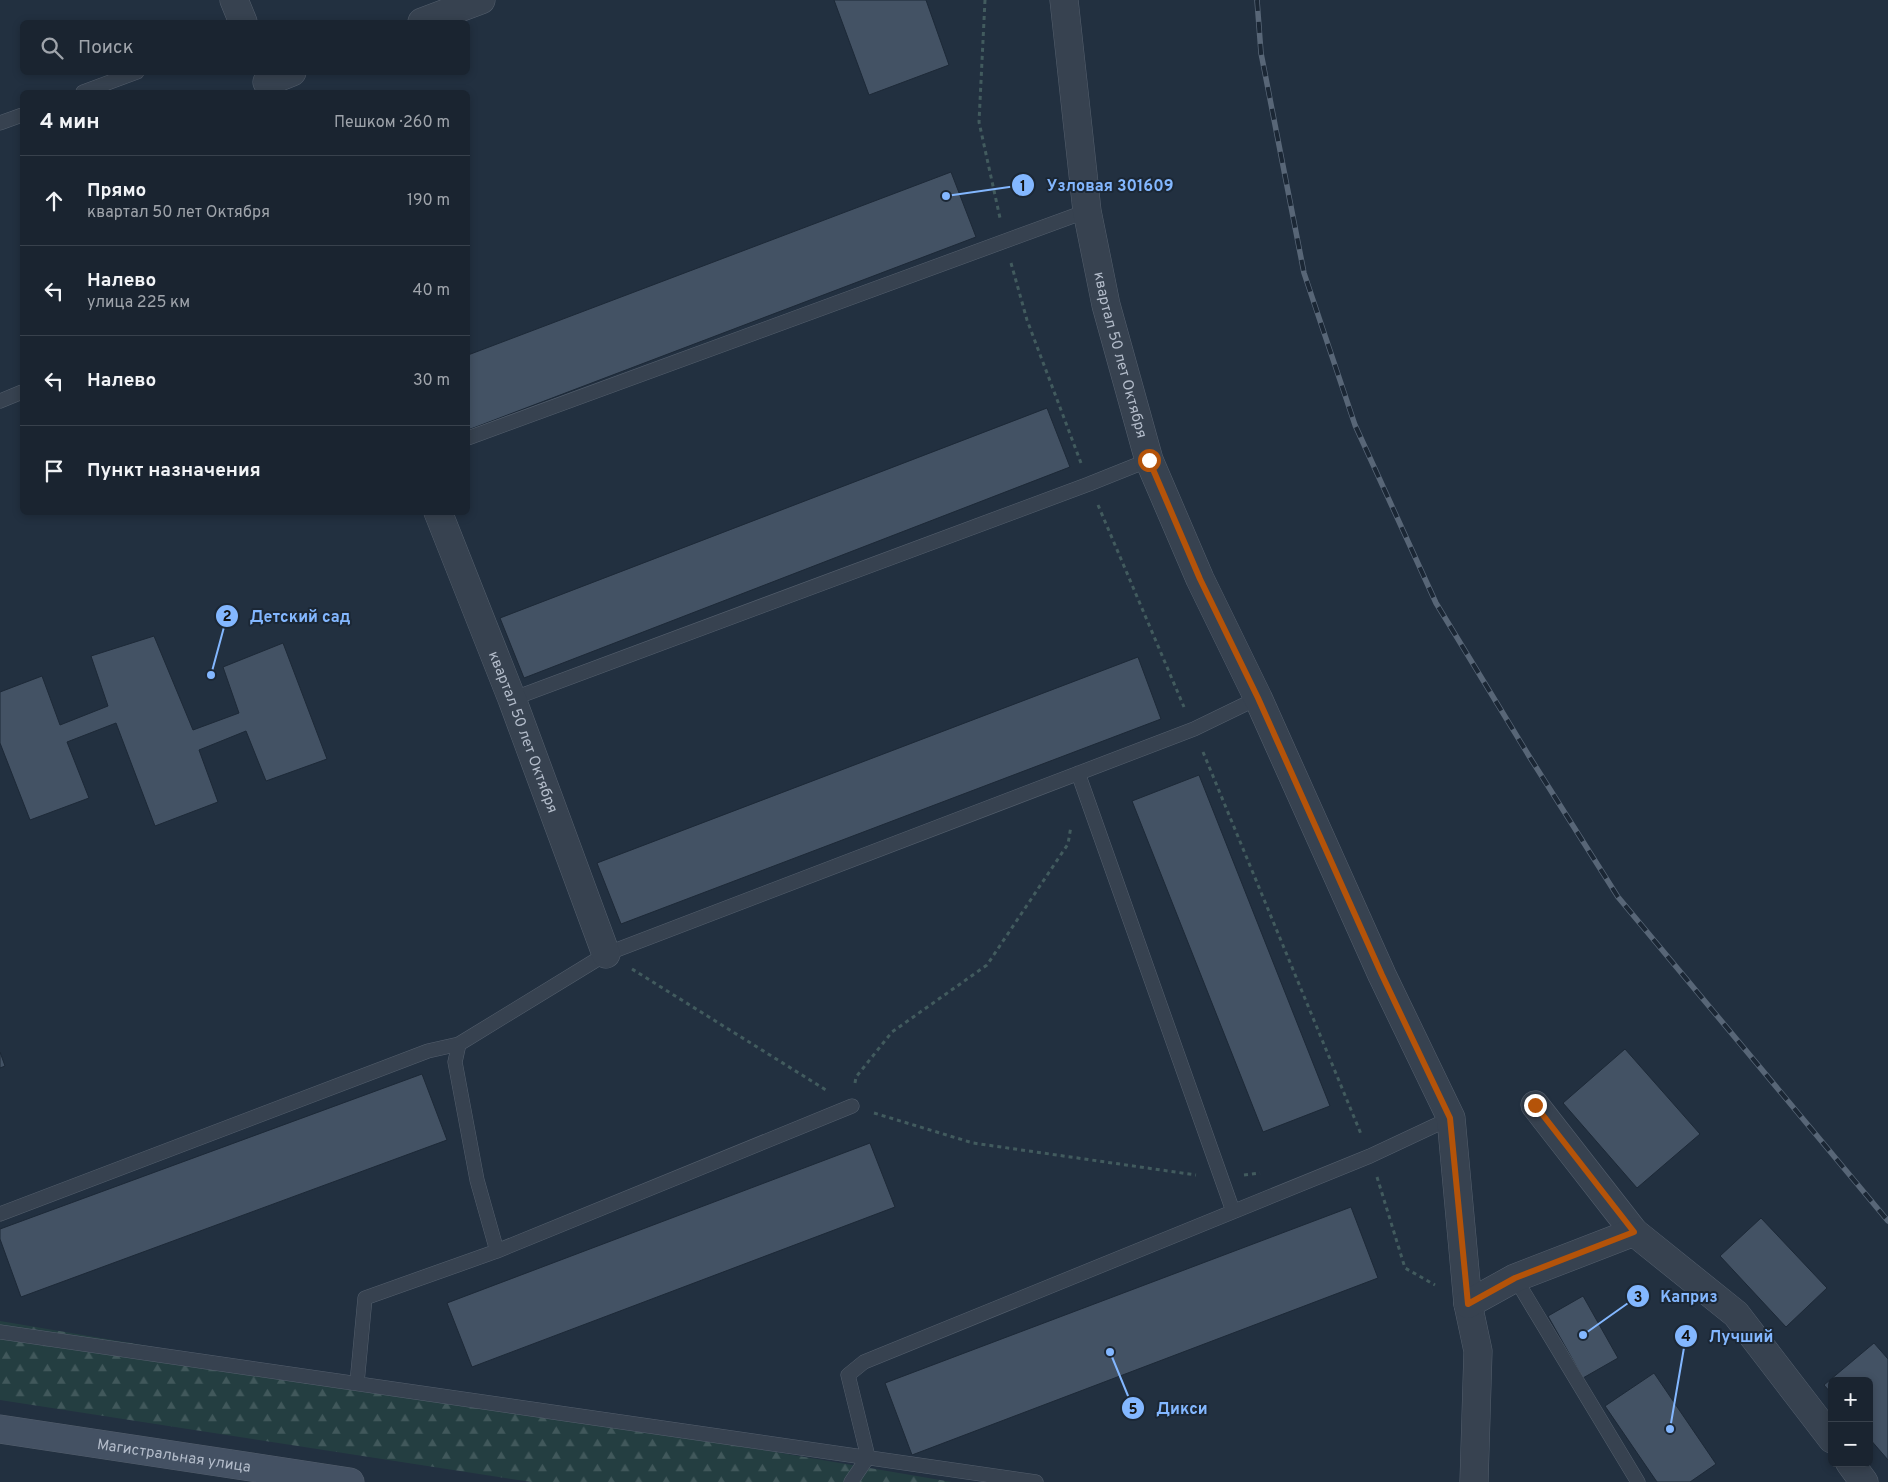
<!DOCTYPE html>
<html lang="ru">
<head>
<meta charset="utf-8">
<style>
  body { margin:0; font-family:Overpass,sans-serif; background:#27303c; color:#f1f3f6 }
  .controls { position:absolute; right:15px; bottom:15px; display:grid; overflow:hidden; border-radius:8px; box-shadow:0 2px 8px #0003 }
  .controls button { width:45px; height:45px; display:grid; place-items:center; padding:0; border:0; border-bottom:1px solid #38414c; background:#1a2430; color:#f1f3f6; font:25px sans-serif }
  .stop { position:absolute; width:15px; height:15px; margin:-11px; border:4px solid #b45309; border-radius:50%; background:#fff }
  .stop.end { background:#b45309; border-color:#fff; box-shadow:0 1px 5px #0008 }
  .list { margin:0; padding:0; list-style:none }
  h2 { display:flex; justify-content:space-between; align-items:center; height:65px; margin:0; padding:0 20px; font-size:21px }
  h2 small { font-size:16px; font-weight:400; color:#9fa4ab }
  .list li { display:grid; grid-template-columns:32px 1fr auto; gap:15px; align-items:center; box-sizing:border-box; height:90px; padding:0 20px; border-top:1px solid #38414c }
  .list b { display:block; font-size:19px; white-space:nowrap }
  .list p { margin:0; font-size:16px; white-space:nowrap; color:#9fa4ab }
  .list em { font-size:16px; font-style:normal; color:#9fa4ab }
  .icon { flex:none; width:28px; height:28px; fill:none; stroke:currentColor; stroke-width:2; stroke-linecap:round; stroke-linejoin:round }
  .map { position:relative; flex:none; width:1888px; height:1482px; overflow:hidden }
  .search { position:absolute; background:#1a2430; box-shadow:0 2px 8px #0003; left:20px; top:20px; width:450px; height:55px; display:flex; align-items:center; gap:12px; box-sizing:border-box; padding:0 18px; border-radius:8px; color:#9fa4ab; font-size:19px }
  .panel { position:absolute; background:#1a2430; box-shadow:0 2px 8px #0003; left:20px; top:90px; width:450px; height:425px; border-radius:8px }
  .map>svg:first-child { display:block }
</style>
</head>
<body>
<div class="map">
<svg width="1888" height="1482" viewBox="0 0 1888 1482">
  <defs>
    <pattern id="forest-firs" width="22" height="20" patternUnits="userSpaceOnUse" patternTransform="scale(1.25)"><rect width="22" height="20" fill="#243e41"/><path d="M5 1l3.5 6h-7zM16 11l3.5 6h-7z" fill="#41585b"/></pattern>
  </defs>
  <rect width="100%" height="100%" fill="#223040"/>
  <path fill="url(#forest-firs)" d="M0,1321L952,1482H531L0,1400Z"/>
  <path fill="#435264" stroke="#1d2937" d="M834,0H926L949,65L869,95Z
    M951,172L976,237L468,430V355Z
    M1047,408L1070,467L524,678L500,618Z
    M154,636L193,730L239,713L223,667L283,643L327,759L266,781L246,731L199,750L218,802L155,826L116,723L67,742L89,798L30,820L0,743V692L42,676L60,725L108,706L91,656Z
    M1138,657L1161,719L621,924L597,863Z
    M1199,775L1330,1106L1263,1132L1132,801Z
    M1625,1049L1700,1134L1637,1188L1563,1103Z
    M0,1052L5,1066L0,1068Z
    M422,1074L447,1140L21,1297L0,1239V1229Z
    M870,1143L895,1207L472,1367L447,1303Z
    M1351,1207L1378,1278L912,1455L885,1383Z
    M1761,1218L1827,1288L1786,1327L1720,1256Z
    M1583,1296L1618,1358L1583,1378L1548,1316Z
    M1874,1343L1888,1359V1460L1869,1438V1381H1832V1394L1824,1385Z
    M1654,1373L1716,1464L1690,1482H1657L1605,1406Z"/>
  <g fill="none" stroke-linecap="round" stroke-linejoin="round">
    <defs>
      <path id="service" d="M83,92L137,72
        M0,123L22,115
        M0,401L22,392
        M468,438L1087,211
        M512,699L1089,484L1149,460
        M1078,773L1233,1211
        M0,1214L428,1051L459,1044
        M497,1251L852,1106
        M1515,1278L1638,1482
        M0,1332L1036,1482
        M357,1383L365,1298L497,1251L477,1180L455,1062L459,1044L606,954L1194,729L1258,698
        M851,1482L868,1457L848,1375L864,1362L1370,1156L1451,1118"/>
      <g id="minor">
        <path d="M234,0L243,22"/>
        <path id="s1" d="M1064,0L1087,211L1106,305L1149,460L1200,579L1258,698L1382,975L1451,1118L1468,1304L1478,1351L1474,1482"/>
        <path d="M422,22L481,0"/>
        <path d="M267,82L292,72"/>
        <path id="s2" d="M438,512L512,699L606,954"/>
        <path d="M1535,1105L1634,1232"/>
        <path d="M1468,1304L1515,1278L1634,1232L1736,1314L1832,1439"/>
        <path d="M1850,1463L1864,1482"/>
      </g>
      <g id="secondary">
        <path id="s3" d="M0,1429L350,1482"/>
      </g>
    </defs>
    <use href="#service" stroke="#545f6d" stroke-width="15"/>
    <use href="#minor" stroke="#545f6d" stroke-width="29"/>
    <use href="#secondary" stroke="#545f6d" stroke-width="29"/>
    <path stroke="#425b5e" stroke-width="3" stroke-dasharray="4 4" stroke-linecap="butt" d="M985,0L979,122L1000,218
      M1011,263L1027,320L1081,463
      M1098,505L1184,707
      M1203,752L1361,1134
      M632,969L826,1090
      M855,1083L856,1077L892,1032L987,965L1068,844L1071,826
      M874,1113L973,1143L1196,1175
      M1244,1175L1260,1173
      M1377,1177L1405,1268L1435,1285"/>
    <use href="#service" stroke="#374250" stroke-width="14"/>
    <use href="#minor" stroke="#374250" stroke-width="28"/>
    <use href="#secondary" stroke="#445163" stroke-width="28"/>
    <defs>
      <path id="rail" d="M1257,0L1261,53L1304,273L1355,425L1436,603L1529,756L1618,897L1888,1221"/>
    </defs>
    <use href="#rail" stroke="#586677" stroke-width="5.5"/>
    <use href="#rail" stroke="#1b2735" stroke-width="4" stroke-dasharray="11" stroke-linecap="butt"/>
  </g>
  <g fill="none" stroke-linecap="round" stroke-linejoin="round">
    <path stroke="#b45309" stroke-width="6" d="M1149,460L1200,579L1258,698L1382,975L1450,1118L1468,1304L1515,1278L1634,1232L1535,1105"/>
  </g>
  <g text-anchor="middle" stroke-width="4" stroke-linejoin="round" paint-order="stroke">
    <g font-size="15" fill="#b3bcca" stroke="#1b2735">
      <text dy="5" stroke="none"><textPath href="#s1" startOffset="360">квартал 50 лет Октября</textPath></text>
      <text dy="5" stroke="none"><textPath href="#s2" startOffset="236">квартал 50 лет Октября</textPath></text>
      <text dy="5" stroke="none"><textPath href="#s3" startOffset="176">Магистральная улица</textPath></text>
    </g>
  </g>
  <path fill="none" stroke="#83b7ff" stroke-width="2" d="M946 196L1023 185M211 675L227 616M1583 1335L1638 1296M1670 1429L1686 1336M1110 1352L1133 1408"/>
  <g fill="#83b7ff" stroke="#1b2735" stroke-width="2">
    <circle cx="946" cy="196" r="5"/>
    <circle cx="211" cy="675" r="5"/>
    <circle cx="1583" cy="1335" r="5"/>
    <circle cx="1670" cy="1429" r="5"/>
    <circle cx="1110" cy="1352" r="5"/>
    <circle cx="1023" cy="185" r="12"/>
    <circle cx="227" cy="616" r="12"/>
    <circle cx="1638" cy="1296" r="12"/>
    <circle cx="1686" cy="1336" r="12"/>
    <circle cx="1133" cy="1408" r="12"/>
  </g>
  <g font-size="15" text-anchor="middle" font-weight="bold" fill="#111">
    <text x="1023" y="191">1</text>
    <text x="227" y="621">2</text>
    <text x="1638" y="1302">3</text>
    <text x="1686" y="1341">4</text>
    <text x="1133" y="1414">5</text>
  </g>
  <g font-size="16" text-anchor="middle" font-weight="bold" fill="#83b7ff" stroke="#1b2735" stroke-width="4" stroke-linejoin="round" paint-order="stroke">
    <text x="1110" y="191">Узловая 301609</text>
    <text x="300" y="622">Детский сад</text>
    <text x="1689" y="1302">Каприз</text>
    <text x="1741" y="1342">Лучший</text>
    <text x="1182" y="1414">Дикси</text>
  </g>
</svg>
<div class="controls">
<button>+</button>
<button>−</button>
</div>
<div class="stop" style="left:1149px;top:460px"></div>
<div class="stop end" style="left:1535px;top:1105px"></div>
<div class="search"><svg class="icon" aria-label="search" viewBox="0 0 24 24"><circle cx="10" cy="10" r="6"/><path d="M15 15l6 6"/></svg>Поиск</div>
<section class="panel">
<h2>4 мин<small>Пешком · 260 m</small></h2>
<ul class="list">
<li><svg class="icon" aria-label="ahead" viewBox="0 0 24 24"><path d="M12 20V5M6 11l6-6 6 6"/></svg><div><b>Прямо</b><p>квартал 50 лет Октября</p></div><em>190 m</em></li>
<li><svg class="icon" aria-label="left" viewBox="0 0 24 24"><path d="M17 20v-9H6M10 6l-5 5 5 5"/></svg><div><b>Налево</b><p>улица 225 км</p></div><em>40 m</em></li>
<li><svg class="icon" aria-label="left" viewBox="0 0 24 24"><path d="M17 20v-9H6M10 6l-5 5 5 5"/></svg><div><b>Налево</b></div><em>30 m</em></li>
<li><svg class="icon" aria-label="arrive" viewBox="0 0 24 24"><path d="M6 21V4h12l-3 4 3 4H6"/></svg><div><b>Пункт назначения</b></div></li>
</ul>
</section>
</div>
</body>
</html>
